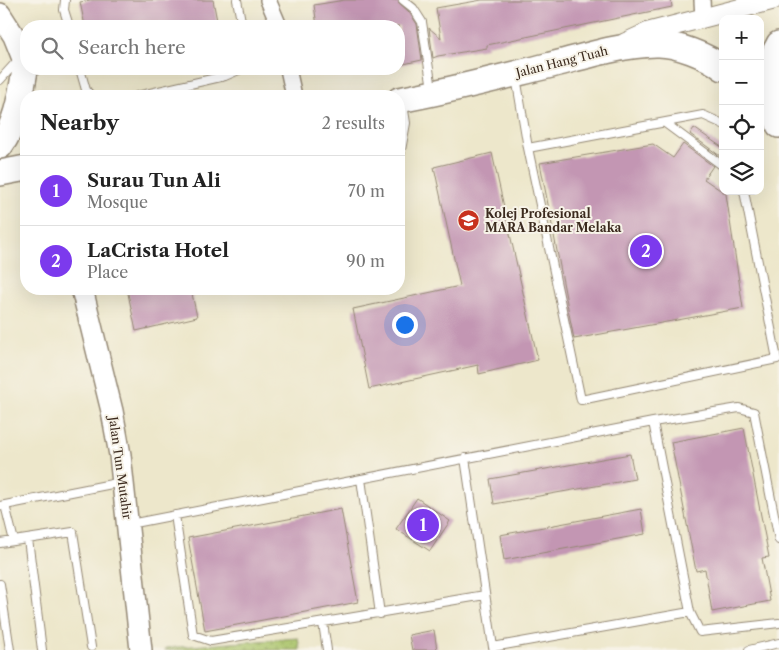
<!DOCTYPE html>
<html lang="en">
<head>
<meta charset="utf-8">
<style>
  body { margin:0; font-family:"Libre Caslon Text",serif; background:#f2f2f2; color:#222 }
  .controls { position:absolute; right:15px; top:15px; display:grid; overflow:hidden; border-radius:10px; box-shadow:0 5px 20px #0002 }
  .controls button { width:45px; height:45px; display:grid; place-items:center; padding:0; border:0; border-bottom:1px solid #e0e0e0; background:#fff; color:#222; font:25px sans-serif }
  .you { position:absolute; left:404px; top:324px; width:18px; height:18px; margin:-12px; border:4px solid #fff; border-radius:50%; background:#1a73e8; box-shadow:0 0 0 8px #1a73e833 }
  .badge { display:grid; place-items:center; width:32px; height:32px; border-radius:50%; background:#7c3aed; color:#fff; font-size:16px; font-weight:700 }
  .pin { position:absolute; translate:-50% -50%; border:2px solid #fff; box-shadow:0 1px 5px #0006 }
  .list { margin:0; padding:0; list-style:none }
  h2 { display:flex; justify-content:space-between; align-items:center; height:65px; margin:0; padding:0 20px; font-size:21px }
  h2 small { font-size:16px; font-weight:400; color:#767676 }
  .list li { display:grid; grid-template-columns:32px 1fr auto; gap:15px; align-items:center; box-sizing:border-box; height:70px; padding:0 20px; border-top:1px solid #e0e0e0 }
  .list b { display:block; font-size:19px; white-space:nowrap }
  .list p { margin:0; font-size:16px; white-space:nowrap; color:#767676 }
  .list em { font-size:16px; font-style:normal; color:#767676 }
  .icon { flex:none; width:28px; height:28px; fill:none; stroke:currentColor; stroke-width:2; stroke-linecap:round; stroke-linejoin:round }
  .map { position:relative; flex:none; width:779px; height:650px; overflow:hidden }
  .search { position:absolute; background:#fff; box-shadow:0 5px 20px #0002; left:20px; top:20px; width:385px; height:55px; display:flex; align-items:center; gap:12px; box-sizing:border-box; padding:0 18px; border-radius:20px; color:#767676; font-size:19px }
  .panel { position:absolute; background:#fff; box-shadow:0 5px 20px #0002; left:20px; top:90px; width:385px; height:205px; border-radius:20px }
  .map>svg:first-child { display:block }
</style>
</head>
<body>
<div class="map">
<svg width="779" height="650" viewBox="0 0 779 650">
  <defs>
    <pattern id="grass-dots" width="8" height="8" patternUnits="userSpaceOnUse" patternTransform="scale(1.25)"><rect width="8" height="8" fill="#aac46a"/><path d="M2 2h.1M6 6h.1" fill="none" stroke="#8c9f57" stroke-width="1.8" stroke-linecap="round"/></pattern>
  </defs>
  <rect width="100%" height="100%" fill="#f7f3e8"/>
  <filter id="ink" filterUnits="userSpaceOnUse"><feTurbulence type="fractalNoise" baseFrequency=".02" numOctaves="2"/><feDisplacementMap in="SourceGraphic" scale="10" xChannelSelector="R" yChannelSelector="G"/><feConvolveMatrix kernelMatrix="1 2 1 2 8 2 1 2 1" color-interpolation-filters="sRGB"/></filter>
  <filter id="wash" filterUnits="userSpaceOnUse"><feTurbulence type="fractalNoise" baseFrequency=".0096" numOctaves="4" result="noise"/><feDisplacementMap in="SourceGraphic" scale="20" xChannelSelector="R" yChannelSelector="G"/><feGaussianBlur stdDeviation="1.12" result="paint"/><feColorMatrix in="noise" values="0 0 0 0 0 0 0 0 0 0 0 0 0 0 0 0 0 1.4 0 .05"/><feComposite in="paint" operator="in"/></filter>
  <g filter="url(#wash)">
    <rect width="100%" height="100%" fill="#ede7cb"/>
    <path fill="url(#grass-dots)" stroke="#727744" d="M298,638L300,650H165V648Z"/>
    <g id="blocks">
      <path fill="#c396b3" d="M90,0H213L218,26H85L80,2Z
        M345,0H396L409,12L417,24L422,60L399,65V26H317L314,5Z
        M482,0H671L672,7L487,45V48L438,56L433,58L429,28L441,38L436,8Z
        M694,128L723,148V152L720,156L690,134Z
        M653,144L673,158L683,144L713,166L704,179L726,194L743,308L574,339L540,163Z
        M492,153L538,360L479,374L478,365L369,389L353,309L460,286L434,167Z
        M127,289H191L197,317L136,331Z
        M744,428L769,557L762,558L770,601L712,612L705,569L696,571L671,442Z
        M630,454L635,479L494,504L490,479Z
        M417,498L450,521L430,551L396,529Z
        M341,509L358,602L205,631L188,538Z
        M641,509L645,534L504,560L500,535Z
        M434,630L437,650H412L409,635Z"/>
    </g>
  </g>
  <g filter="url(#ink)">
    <use href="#blocks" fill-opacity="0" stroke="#948874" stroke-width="1"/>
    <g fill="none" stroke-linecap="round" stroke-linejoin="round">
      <defs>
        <path id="service" d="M65,0L64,10L69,26
          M237,0L242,26
          M403,0L413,8L422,22L432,89
          M80,69L86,90L91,96
          M516,77L528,148L581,400L777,359L744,191
          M0,80L19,59
          M137,96L225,76L241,69
          M665,123L723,166
          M528,148L703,115L723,124
          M399,161L406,123L403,104
          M653,422L690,612
          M465,458L493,647L690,612L700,632L779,623
          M361,479L380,614
          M0,506L122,482
          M175,515L193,635L211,641L485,595
          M130,524L653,422L739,408L754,412L779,540
          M28,539L42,650
          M14,541L73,532L91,647
          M0,543L14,541L5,505
          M0,584L10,650
          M323,623L327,650
          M749,650L779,643"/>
        <path id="minor" d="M268,0L279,26
          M702,0L703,18
          M288,69L294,96"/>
        <path id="tertiary" d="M625,43L649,32L773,0"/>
        <path id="secondary" d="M0,14L14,36L26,66
          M82,289L112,411L120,455L141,650"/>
        <path id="primary" d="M779,44C764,68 772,100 779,125
          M399,100C449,91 498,78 547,66C583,57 619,45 656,44C675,43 708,56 723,68
          M0,146C18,122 21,93 26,64
          M0,173L26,168"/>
      </defs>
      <use href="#service" stroke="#948874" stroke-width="10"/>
      <use href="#minor" stroke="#948874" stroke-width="18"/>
      <use href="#tertiary" stroke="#948874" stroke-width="21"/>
      <use href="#secondary" stroke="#948874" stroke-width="24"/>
      <use href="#primary" stroke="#948874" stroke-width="28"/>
      <use href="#service" stroke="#fff" stroke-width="8"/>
      <use href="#minor" stroke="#fff" stroke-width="15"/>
      <use href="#tertiary" stroke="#fff" stroke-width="19"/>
      <use href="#secondary" stroke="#fff" stroke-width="21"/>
      <use href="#primary" stroke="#fff" stroke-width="25"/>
    </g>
  </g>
  <defs>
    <symbol id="university-disc" viewBox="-11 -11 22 22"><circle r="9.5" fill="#c8321e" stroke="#f7f3e8"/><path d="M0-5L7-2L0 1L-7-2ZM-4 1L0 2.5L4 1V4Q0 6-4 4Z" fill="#fff"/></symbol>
  </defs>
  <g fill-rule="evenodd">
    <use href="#university-disc" x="456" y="208" width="25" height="25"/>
  </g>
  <g text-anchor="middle" stroke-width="4" stroke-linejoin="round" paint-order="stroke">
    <g font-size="12" fill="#3b2a1e" stroke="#f7f3e8">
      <text transform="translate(562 62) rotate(-14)" y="4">Jalan Hang Tuah</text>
      <text transform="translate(120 468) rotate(82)" y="4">Jalan Tun Mutahir</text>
    </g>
    <g font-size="12" font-weight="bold" fill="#3b2a1e" stroke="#f7f3e8" text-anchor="start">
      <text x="485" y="218">Kolej Profesional<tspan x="485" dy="14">MARA Bandar Melaka</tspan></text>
    </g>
  </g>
</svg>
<div class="controls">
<button>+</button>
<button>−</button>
<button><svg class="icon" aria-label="locate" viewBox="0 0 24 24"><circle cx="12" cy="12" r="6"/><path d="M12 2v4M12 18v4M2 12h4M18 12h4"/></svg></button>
<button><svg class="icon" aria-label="layers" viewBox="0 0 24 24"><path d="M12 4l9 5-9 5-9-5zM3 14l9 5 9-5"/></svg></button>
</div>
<div class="you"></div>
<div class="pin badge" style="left:423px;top:525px">1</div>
<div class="pin badge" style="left:646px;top:251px">2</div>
<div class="search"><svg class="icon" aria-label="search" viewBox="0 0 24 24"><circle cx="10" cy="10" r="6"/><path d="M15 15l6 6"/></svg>Search here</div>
<section class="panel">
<h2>Nearby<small>2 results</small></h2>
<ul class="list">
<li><span class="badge">1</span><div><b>Surau Tun Ali</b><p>Mosque</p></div><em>70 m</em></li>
<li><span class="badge">2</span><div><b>LaCrista Hotel</b><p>Place</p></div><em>90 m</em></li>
</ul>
</section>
</div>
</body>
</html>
